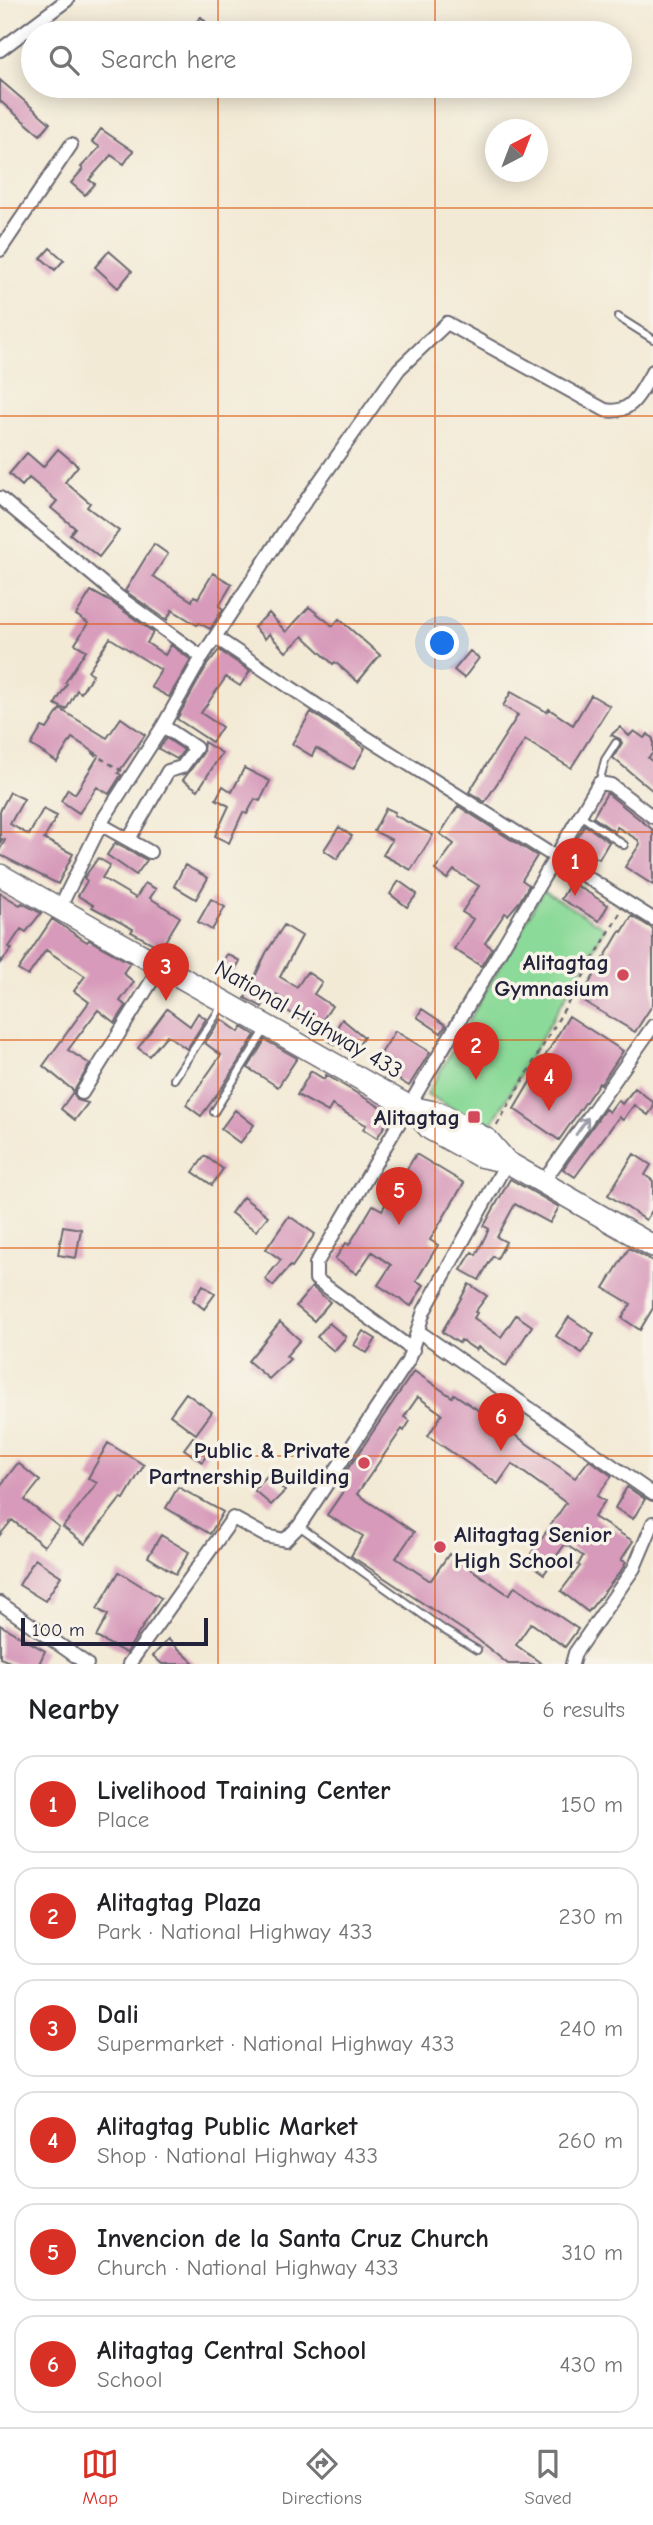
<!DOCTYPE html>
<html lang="en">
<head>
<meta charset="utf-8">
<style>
  body { margin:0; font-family:"Comic Neue",sans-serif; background:#f6f6f6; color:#202124 }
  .compass { position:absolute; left:485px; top:119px; width:63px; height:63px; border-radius:50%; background:#fff; box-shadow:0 4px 18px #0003; rotate:42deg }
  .scale { position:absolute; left:21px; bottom:18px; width:187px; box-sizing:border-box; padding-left:7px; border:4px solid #22223b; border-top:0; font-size:19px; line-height:24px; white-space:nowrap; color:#22223b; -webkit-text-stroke:5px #f7f3e8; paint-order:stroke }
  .you { position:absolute; left:443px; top:644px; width:24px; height:24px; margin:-18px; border:5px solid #fff; border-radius:50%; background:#1a73e8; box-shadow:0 0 0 10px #1a73e833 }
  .badge { display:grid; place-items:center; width:46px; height:46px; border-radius:50%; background:#d93025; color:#fff; font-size:23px; font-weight:700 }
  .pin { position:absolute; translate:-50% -58px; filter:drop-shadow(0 2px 4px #0008) }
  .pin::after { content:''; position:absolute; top:37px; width:24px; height:21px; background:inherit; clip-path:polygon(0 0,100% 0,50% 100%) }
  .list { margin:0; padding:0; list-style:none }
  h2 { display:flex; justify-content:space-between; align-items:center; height:91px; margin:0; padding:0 28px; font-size:30px }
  h2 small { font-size:23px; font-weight:400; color:#757577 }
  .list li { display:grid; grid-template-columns:46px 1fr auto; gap:21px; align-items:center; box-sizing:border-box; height:98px; margin:0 14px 14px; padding:0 14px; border:2px solid #e0e0e0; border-radius:21px }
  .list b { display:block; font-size:26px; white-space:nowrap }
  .list p { margin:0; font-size:23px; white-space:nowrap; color:#757577 }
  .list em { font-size:23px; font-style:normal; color:#757577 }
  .icon { flex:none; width:38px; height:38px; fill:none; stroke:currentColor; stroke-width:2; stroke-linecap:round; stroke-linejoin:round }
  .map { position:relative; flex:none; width:653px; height:1664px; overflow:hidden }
  .search { position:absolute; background:#fff; box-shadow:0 4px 18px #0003; left:21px; right:21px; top:21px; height:77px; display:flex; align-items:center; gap:18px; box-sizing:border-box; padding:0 24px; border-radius:38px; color:#757577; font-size:26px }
  .sheet { height:763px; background:#fff }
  nav { display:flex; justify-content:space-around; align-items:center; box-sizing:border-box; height:98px; border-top:2px solid #e0e0e0; background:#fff; font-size:19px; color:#757577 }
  nav a { display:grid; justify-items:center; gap:4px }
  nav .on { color:#d93025 }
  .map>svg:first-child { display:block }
</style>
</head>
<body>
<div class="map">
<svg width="653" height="1664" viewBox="0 0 653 1664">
  <rect width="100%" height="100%" fill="#f7f3e8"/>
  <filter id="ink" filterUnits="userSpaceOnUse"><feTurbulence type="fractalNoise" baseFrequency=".0143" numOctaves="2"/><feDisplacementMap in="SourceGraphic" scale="14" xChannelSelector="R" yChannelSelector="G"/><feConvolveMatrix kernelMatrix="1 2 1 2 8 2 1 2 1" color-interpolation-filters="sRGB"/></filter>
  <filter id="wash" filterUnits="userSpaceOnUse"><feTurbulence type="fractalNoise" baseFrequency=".00686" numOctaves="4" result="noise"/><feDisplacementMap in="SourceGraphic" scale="28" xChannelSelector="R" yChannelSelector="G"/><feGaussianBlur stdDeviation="1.57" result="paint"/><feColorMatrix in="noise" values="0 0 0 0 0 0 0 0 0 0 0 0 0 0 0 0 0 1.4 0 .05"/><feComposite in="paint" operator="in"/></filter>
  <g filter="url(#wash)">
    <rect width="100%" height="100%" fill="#f3ead5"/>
    <path fill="#8cda99" stroke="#577e6a" stroke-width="2" d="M543,891L605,928L489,1129L427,1094Z"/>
    <g id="blocks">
      <path fill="#d79aba" d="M201,17L216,33H185Z
        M0,80L50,123L40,135L0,101Z
        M101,129L133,151L124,164L111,155L89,180L95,184L85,195L71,183L83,169L81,167L100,147L92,142Z
        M50,248L64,260L55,270L41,258Z
        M109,251L132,271L118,288L95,267Z
        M58,449L78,466L65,482L90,503L87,507L119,531L99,557L70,534L75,528L51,508L57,501L29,478L22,486L9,474L27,453L43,467Z
        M154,544L168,554L153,576L192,601L194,596L198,598L213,573L232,584L219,606L223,609L210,629L199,623L197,625L172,610L167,620L125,591Z
        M91,591L111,602L153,632L147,643L165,655L171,645L191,660L169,697L151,687L161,670L110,638L88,671L93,674L81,693L77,690L66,710L55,704L67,684L65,683L86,650L75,644L88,623L76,615Z
        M309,607L333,626L339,619L380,655L358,682L335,662L333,664L303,636L286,652L269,634L265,639L254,627L269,613L286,632Z
        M219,650L250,671L240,686L226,677L201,713L222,727L212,742L177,719L207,665Z
        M470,651L479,658L464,678L454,670Z
        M511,692L547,712L549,709L573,725L591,695L610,706L571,768L525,740L485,802L469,792L518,715L503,706Z
        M60,709L107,738L121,718L145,735L118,773L121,775L109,794L97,787L79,813L61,801L68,789L75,794L99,755L72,738L57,762L31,745L42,727L47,729Z
        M311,712L365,748L353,769L316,748L312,756L292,744Z
        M620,727L629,736L634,731L644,738L648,734L653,739V753L648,758L653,762V791L613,758L622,743L620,739L611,735Z
        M166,738L184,750L177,759L159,749Z
        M204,742L222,753L198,790L183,780L203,753Z
        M244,768L270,781L260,801L255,799L247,814L243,812L229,843L215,836L229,806L216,799L223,786L232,792Z
        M10,792L24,799L10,824L29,835L43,809L57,816L44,839L73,854L58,884L0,855V849L5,840L2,839L0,843V811Z
        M607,793L653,830V885L625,867L640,844L638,840L617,827L615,832L593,817Z
        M458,806L537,856L522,880L529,885L520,901L508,915L505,913L485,943L492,948L481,966L454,949L473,919L462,912L479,886L454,870L447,879L435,870L454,844L440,834Z
        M386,808L395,812L394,815L433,835L411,870L383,855L392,840L374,831Z
        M585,825L609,842L599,859L573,845Z
        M339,827L352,836L337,859L324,850Z
        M115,843L147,860L136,875L107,855Z
        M98,858L110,865L102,878L136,898L145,883L156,889L150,898L180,917L161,948L131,932L133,929L92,907L93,905L78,896L87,881L84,878Z
        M185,865L208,878L196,899L174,886Z
        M399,881L417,894L407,907L390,894Z
        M571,882L608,905L599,921L561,899Z
        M0,893L20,905L22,903L41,913L26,932L21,929L9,947L12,949L0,963Z
        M211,899L225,907L212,930L198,922Z
        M632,916L653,929V1004L635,1032L580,999L620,931L622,932Z
        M52,919L87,942L89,940L130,963L123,973L134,982L120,1001L126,1006L115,1023L98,1010L68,1050L90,1064L74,1091L43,1066L89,1002L74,991L85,976L46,950L28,976L18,970Z
        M284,925L302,936L280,977L297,987L307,972L322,982L314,994L332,1006L314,1032L302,1025L304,1022L285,1009L289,1003L271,992L262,1007L245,998L266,953Z
        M227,954L240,961L230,979L217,971Z
        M167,1009L190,1026L198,1013L206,1019L187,1049L167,1035L149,1056L138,1048Z
        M422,1009L446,1025L441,1033L417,1017Z
        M569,1016L623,1051L601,1084L599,1083L559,1140L514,1109Z
        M221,1019L239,1032L242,1027L255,1035L223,1086L201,1116L186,1105L221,1055L205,1043Z
        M342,1019L364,1037L353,1054L329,1041Z
        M395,1031L430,1052L409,1086L374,1065Z
        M265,1040L297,1058L278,1087L248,1068Z
        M311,1071L324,1079L326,1075L392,1114L377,1138L363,1129L366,1125L332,1105L328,1112L297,1095Z
        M635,1088L653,1102V1108L648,1115L634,1105L623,1120L619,1117L575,1177L563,1169L605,1109L609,1112L618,1100L622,1104Z
        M73,1092L77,1100L88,1103L75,1120L61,1109Z
        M235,1110L254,1125L240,1143L221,1129Z
        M416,1154L464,1183L430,1240L438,1245L416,1281L424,1285L411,1306L378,1285L391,1265L372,1252L357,1274L335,1259L346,1243L349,1245L373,1205L382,1210Z
        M634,1154L651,1165L645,1175L653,1181V1209L646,1220L608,1195Z
        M205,1156L223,1169L212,1185L193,1172Z
        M510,1179L559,1207L550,1223L515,1204L497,1237L506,1242L497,1259L493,1256L479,1280L461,1270L472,1252L476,1255L489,1229L484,1226Z
        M243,1197L268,1216L256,1231L231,1213Z
        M289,1216L315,1234L292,1267L290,1266L273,1286L265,1279L281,1260L266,1249Z
        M63,1226L81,1229L76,1258L58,1255Z
        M629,1248L653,1261V1308L640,1330L622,1318L631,1304L604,1288Z
        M469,1284L487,1296L475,1312L477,1313L474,1318L501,1337L516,1315L532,1326L506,1366L478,1347L476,1350L461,1340L459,1343L442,1332Z
        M203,1285L215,1294L204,1309L193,1300Z
        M312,1287L330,1302L314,1321L296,1306Z
        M569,1317L594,1334L582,1353L556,1336Z
        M280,1322L300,1340L286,1356L290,1359L269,1379L248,1361Z
        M329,1323L346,1337L334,1351L317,1337Z
        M363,1331L376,1339L367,1353L354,1345Z
        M414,1371L452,1397L454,1394L515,1435L575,1478L589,1460L612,1476L597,1496L605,1501L594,1517L633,1541L621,1560L626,1562L621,1571L588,1612L561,1591L580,1566L578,1565L583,1556L565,1544L544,1574L526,1561L566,1503L512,1464L498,1484L428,1436L442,1414L418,1397L404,1417L410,1421L404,1431L402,1429L357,1494L414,1532L396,1558L429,1580H431L449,1554L509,1595L515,1586L578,1629L565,1647L531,1623L516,1645L542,1664H508L477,1639L351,1556L363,1536L327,1515L344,1490L337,1485Z
        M186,1393L212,1412L196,1434L170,1415Z
        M193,1437L210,1449L202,1462L184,1449Z
        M108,1443L144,1465L124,1499L121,1498L85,1544L63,1527L97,1483L88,1478Z
        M18,1463L40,1481L25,1500L59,1527L44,1546L12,1520L0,1535V1486Z
        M268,1475L285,1491L271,1505L254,1490Z
        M178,1487L223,1512L210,1534L166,1508Z
        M627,1487L645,1499L633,1519L615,1508Z
        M161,1535L189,1552L176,1574L148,1557Z
        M35,1559L61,1576L45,1601L19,1585Z
        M119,1572L161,1598L126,1653L96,1637L108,1615L97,1609Z
        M0,1625L45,1651L39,1664H15L0,1658Z
        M168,1639L195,1664H162L153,1656Z"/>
    </g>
  </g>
  <g filter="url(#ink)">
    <use href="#blocks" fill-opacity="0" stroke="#6b6871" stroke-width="2"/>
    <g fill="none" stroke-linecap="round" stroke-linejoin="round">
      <defs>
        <path id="lane" d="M618,317L653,339
          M599,783L605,760L616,743
          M580,815L624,845
          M174,1079L222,1006
          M214,1112L265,1030
          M299,1526L444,1630L477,1650"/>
        <path id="street" d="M0,50L67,0
          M0,250L71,145
          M0,498L119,597L202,657
          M215,637L342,722L653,919
          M100,824L150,852
          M129,839L168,771L182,767L196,748L163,726
          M60,907L104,818L163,726L202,657L285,530L399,369L447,323L605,410C633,415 640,392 653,371
          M82,1093L161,966
          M543,1182L653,1026
          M418,1331L653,1494
          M413,1350L316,1279V1264L599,783L611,785L653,817
          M0,1603L87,1664
          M129,1664L233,1518L266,1536L285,1540L299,1526L408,1361L424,1311L507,1162
          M572,1664L575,1653L634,1568L653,1523"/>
        <path id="primary" d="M0,875L410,1107L439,1113L488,1140L507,1162
          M410,1107L430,1129L479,1156L507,1162L653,1246"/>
      </defs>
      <use href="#lane" stroke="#6b6871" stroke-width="10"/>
      <use href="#street" stroke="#6b6871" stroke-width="16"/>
      <use href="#primary" stroke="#6b6871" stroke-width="24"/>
      <path stroke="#6b6871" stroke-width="2.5" stroke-dasharray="5 5" stroke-linecap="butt" d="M92,753L122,771
        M497,1125L620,913"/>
      <use href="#lane" stroke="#fff" stroke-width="6"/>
      <use href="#street" stroke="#fff" stroke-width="12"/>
      <use href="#primary" stroke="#fff" stroke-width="21"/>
    </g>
    <defs><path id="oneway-shaft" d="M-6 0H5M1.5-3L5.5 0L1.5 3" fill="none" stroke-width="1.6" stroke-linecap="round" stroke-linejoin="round" transform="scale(1.75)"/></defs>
    <use stroke="#9c9ca7" href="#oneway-shaft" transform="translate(582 1126) rotate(-55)"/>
  </g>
  <path fill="none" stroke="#de560e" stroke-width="2" stroke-opacity="0.55" d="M218,0V33M435,0V33M218,86V1664M435,86V1664M0,208H653M0,416H653M0,624H653M0,832H653M0,1040H653M0,1248H653M0,1456H653"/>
  <g fill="#d1495b" stroke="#f7f3e8" stroke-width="2.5">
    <circle cx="623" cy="975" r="7"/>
    <rect x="467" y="1110" width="14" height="14" rx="3.5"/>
    <circle cx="364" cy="1463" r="7"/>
    <circle cx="440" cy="1547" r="7"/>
  </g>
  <g text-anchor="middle" stroke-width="7" stroke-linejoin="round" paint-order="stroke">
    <g font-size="23" font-weight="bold" fill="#22223b" stroke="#f7f3e8" text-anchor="end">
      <text x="609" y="970">Alitagtag<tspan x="609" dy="26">Gymnasium</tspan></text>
      <text x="460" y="1125">Alitagtag</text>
      <text x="350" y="1458">Public &amp; Private<tspan x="350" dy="26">Partnership Building</tspan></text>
      <text x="454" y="1542" text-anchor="start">Alitagtag Senior<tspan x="454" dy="26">High School</tspan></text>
    </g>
    <g font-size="23" fill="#22223b" stroke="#f7f3e8">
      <text transform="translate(309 1019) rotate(30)" y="8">National Highway 433</text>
    </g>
  </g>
</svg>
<svg class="compass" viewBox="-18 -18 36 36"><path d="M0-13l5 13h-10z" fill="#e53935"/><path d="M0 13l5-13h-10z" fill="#757577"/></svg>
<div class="scale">100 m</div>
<div class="you"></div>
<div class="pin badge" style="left:575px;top:896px">1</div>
<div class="pin badge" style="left:476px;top:1080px">2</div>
<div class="pin badge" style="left:166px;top:1001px">3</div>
<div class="pin badge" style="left:549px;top:1111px">4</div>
<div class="pin badge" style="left:399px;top:1225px">5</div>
<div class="pin badge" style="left:501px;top:1451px">6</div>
<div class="search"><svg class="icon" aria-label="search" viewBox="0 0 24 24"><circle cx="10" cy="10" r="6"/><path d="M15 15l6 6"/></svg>Search here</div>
</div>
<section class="sheet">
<h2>Nearby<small>6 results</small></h2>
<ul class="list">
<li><span class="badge">1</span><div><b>Livelihood Training Center</b><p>Place</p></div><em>150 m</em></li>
<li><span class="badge">2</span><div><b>Alitagtag Plaza</b><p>Park · National Highway 433</p></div><em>230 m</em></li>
<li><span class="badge">3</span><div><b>Dali</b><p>Supermarket · National Highway 433</p></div><em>240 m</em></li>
<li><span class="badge">4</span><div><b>Alitagtag Public Market</b><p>Shop · National Highway 433</p></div><em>260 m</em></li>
<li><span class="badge">5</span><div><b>Invencion de la Santa Cruz Church</b><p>Church · National Highway 433</p></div><em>310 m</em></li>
<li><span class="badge">6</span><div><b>Alitagtag Central School</b><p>School</p></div><em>430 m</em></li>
</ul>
</section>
<nav>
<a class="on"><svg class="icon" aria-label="map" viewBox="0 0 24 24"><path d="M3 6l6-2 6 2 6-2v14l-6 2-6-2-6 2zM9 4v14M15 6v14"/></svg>Map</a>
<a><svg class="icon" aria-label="directions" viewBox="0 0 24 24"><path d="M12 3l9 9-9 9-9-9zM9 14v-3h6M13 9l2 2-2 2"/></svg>Directions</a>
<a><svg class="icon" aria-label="saved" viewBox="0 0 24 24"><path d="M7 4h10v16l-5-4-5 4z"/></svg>Saved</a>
</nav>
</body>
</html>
